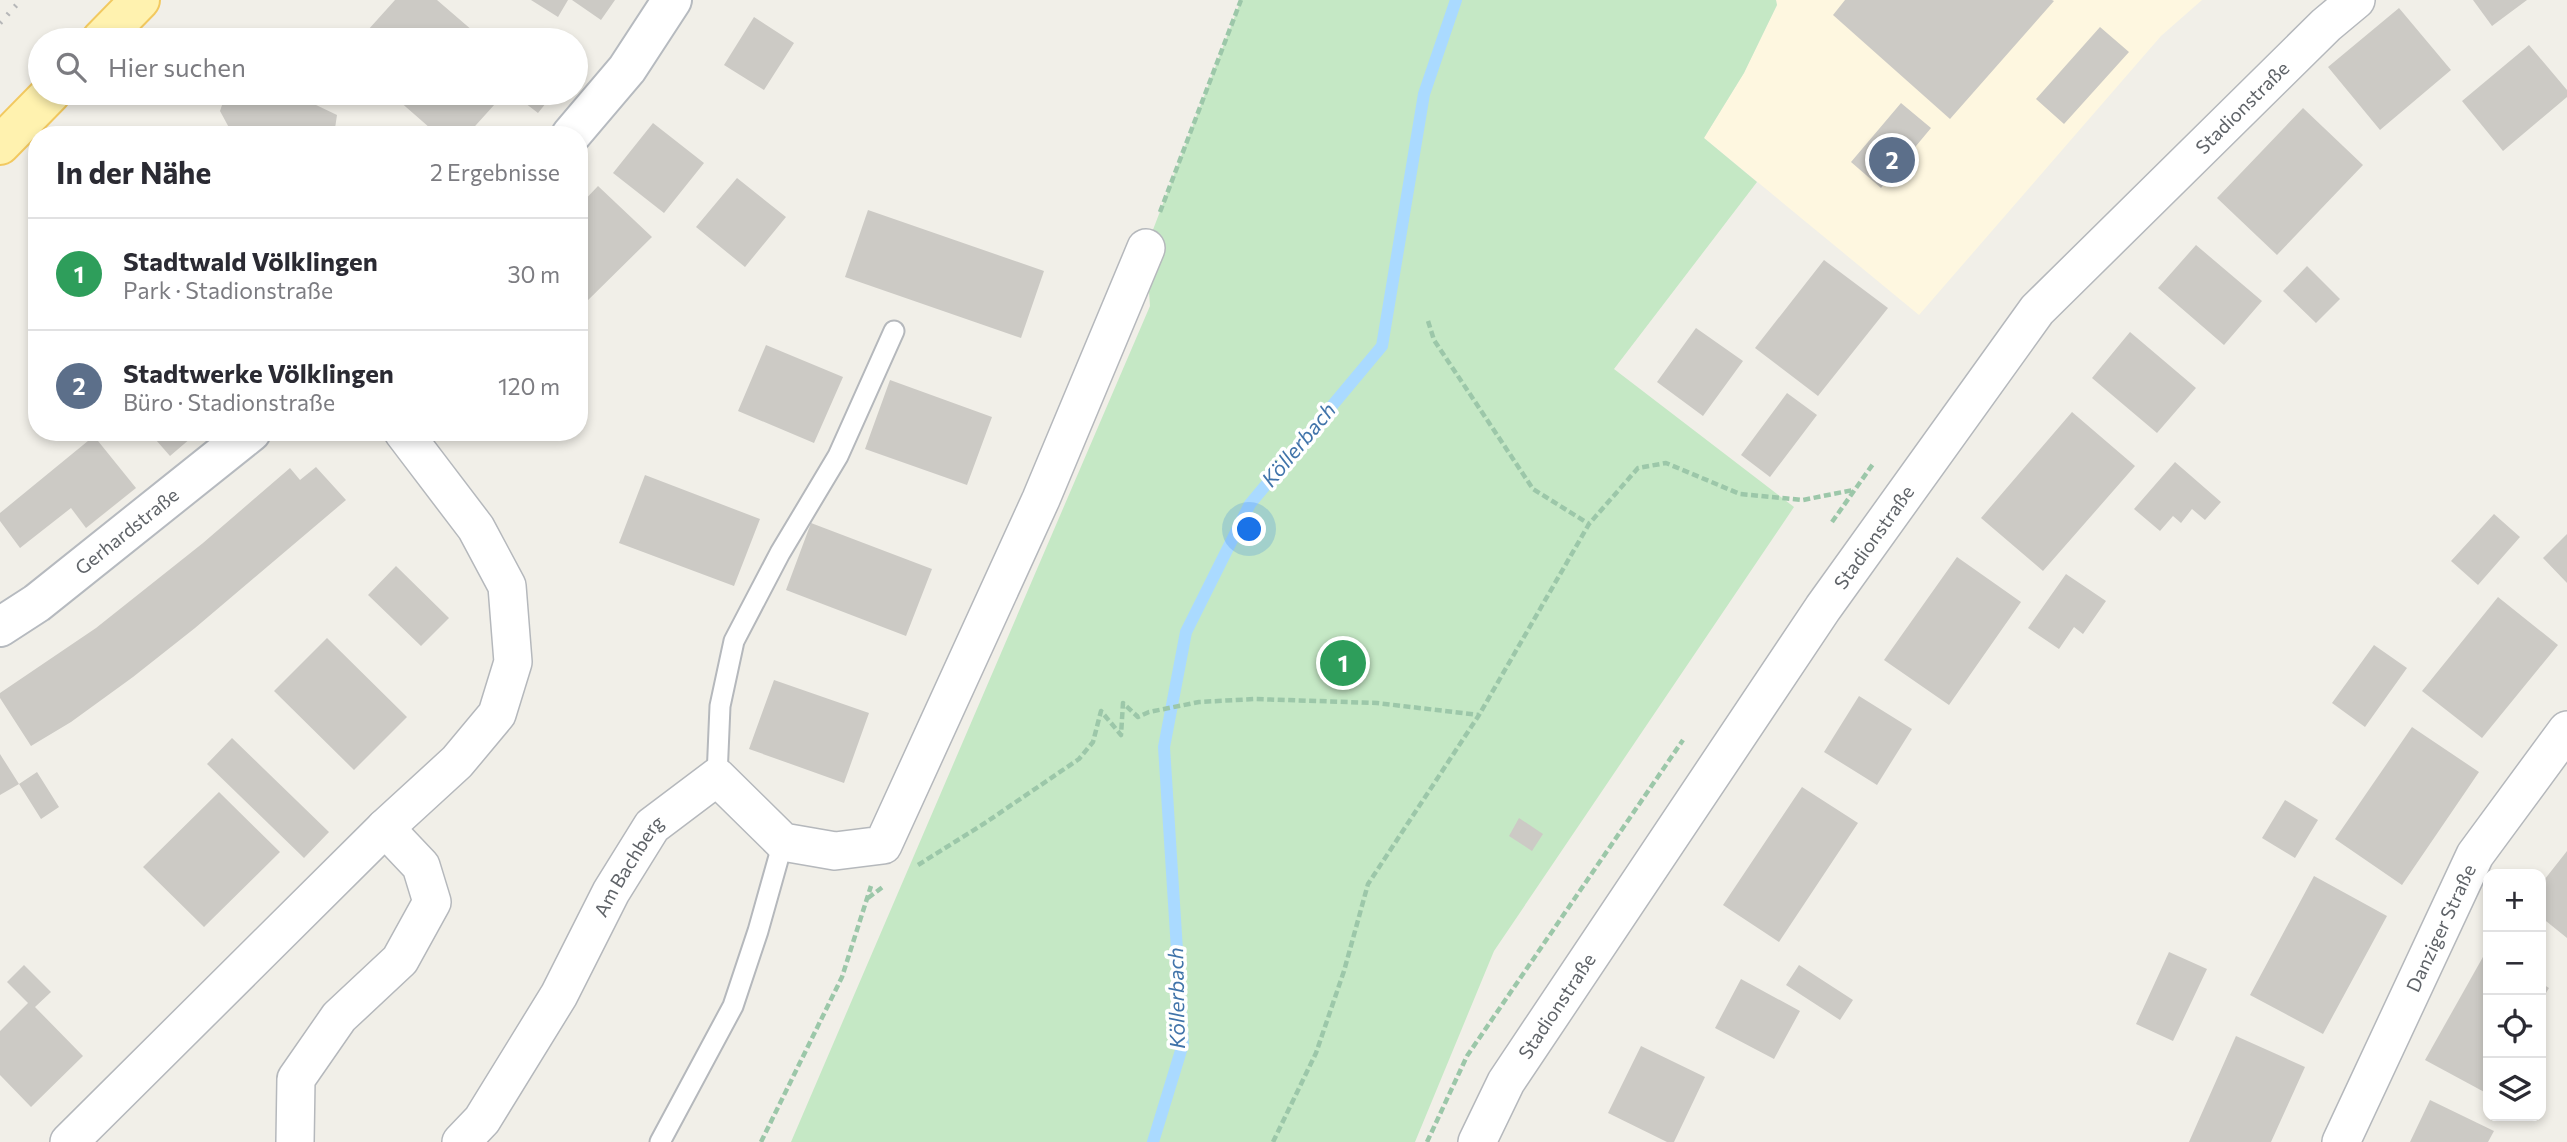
<!DOCTYPE html>
<html lang="de">
<head>
<meta charset="utf-8">
<style>
  body { margin:0; font-family:Commissioner,sans-serif; background:#f7f7f7; color:#2b2b33 }
  .controls { position:absolute; right:21px; bottom:21px; display:grid; overflow:hidden; border-radius:14px; box-shadow:0 4px 10px #0003 }
  .controls button { width:63px; height:63px; display:grid; place-items:center; padding:0; border:0; border-bottom:2px solid #e1e1e2; background:#fff; color:#2b2b33; font:35px sans-serif }
  .you { position:absolute; left:1250px; top:530px; width:24px; height:24px; margin:-18px; border:5px solid #fff; border-radius:50%; background:#1a73e8; box-shadow:0 0 0 10px #1a73e833 }
  .badge { display:grid; place-items:center; width:46px; height:46px; border-radius:50%; background:#d93025; color:#fff; font-size:23px; font-weight:700 }
  .pin { position:absolute; translate:-50% -50%; border:4px solid #fff; box-shadow:0 2px 7px #0006 }
  .list { margin:0; padding:0; list-style:none }
  h2 { display:flex; justify-content:space-between; align-items:center; height:91px; margin:0; padding:0 28px; font-size:30px }
  h2 small { font-size:23px; font-weight:400; color:#7c7c81 }
  .list li { display:grid; grid-template-columns:46px 1fr auto; gap:21px; align-items:center; box-sizing:border-box; height:112px; padding:0 28px; border-top:2px solid #e1e1e2 }
  .list b { display:block; font-size:26px; white-space:nowrap }
  .list p { margin:0; font-size:23px; white-space:nowrap; color:#7c7c81 }
  .list em { font-size:23px; font-style:normal; color:#7c7c81 }
  .icon { flex:none; width:38px; height:38px; fill:none; stroke:currentColor; stroke-width:2; stroke-linecap:round; stroke-linejoin:round }
  .map { position:relative; flex:none; width:2567px; height:1142px; overflow:hidden }
  .search { position:absolute; background:#fff; box-shadow:0 4px 10px #0003; left:28px; top:28px; width:560px; height:77px; display:flex; align-items:center; gap:18px; box-sizing:border-box; padding:0 24px; border-radius:38px; color:#7c7c81; font-size:26px }
  .panel { position:absolute; background:#fff; box-shadow:0 4px 10px #0003; left:28px; top:126px; width:560px; height:315px; border-radius:28px }
  .map>svg:first-child { display:block }
</style>
</head>
<body>
<div class="map">
<svg width="2567" height="1142" viewBox="0 0 2567 1142">
  <rect width="100%" height="100%" fill="#f1efe8"/>
  <path fill="#fef7e0" d="M1776,0H2202L2161,36L1919,315L1704,138L1744,73L1777,5Z"/>
  <path fill="#c5e8c5" d="M1241,0H1776L1777,5L1744,73L1704,138L1757,182L1614,369L1794,507L1494,951L1415,1142H791L1150,306L1146,248Z"/>
  <g fill="none" stroke-linecap="round" stroke-linejoin="round">
    <path stroke="#aadaff" stroke-width="12" d="M1153,1142L1183,1044L1164,747L1186,632L1250,504L1382,346L1424,94L1456,0"/>
  </g>
  <path fill="#cccac5" d="M395,0H437L473,31L465,40H359Z
    M531,0H568L558,17Z
    M572,0H615L601,20Z
    M1845,0H2052L2054,1L1950,119L1833,15Z
    M2473,0H2527L2492,26Z
    M2399,8L2451,70L2380,130L2328,67Z
    M754,17L794,43L764,90L724,65Z
    M2100,27L2129,52L2064,124L2036,99Z
    M2529,45L2567,90V97L2503,151L2462,101Z
    M226,93H291L337,115L334,135H233L220,111Z
    M390,93H503L504,94L467,135H438Z
    M512,93H554L538,113Z
    M1901,103L1931,128L1881,188L1851,162Z
    M2303,108L2363,165L2277,255L2217,198Z
    M653,123L704,163L664,213L613,173Z
    M737,178L786,217L745,267L696,227Z
    M598,186L652,237L579,309V206Z
    M868,210L1044,271L1021,338L845,277Z
    M2196,245L2262,301L2224,345L2158,288Z
    M1824,260L1888,308L1818,396L1755,348Z
    M2307,266L2340,299L2316,323L2283,291Z
    M1696,328L1743,361L1703,416L1657,382Z
    M2130,332L2196,388L2157,433L2092,378Z
    M766,345L843,377L814,443L738,411Z
    M890,380L992,417L967,485L865,449Z
    M1787,393L1817,415L1770,477L1741,455Z
    M2072,412L2135,466L2043,571L1981,518Z
    M149,432H198L170,456Z
    M94,436L136,488L86,528L71,508L20,548L0,521V513Z
    M2175,462L2221,502L2205,520L2192,509L2181,523L2173,516L2160,531L2134,509Z
    M316,467L346,500L195,628L133,677L71,722L31,746L0,698V693L96,628L203,543L290,468L300,480Z
    M645,475L760,519L734,586L619,543Z
    M2494,514L2520,537L2478,585L2451,561Z
    M811,523L932,569L906,636L786,590Z
    M2567,534V583L2543,558Z
    M1957,557L2021,602L1949,705L1884,660Z
    M396,566L449,618L421,646L368,595Z
    M2066,574L2106,601L2083,634L2074,627L2059,649L2028,628Z
    M2498,597L2558,645L2482,738L2422,691Z
    M327,638L407,717L354,770L274,691Z
    M2374,645L2407,668L2365,727L2332,703Z
    M774,680L869,713L844,783L749,749Z
    M1859,696L1912,729L1877,785L1824,752Z
    M2412,727L2479,772L2402,885L2335,839Z
    M232,738L329,832L304,858L207,764Z
    M0,754L19,784L0,795Z
    M37,772L59,807L41,819L19,784Z
    M1802,787L1858,823L1779,942L1723,905Z
    M219,792L280,852L204,927L143,867Z
    M2285,800L2318,820L2295,858L2262,838Z
    M1519,818L1543,834L1532,851L1509,836Z
    M2567,851V938L2541,917V884Z
    M2314,876L2387,916L2323,1034L2250,995Z
    M2488,948V1094L2425,1060Z
    M2169,952L2207,969L2173,1041L2136,1024Z
    M24,965L51,992L35,1007L83,1056L31,1107L0,1075V1031L28,1003L7,982Z
    M1799,965L1853,1000L1840,1020L1786,985Z
    M1741,979L1800,1011L1774,1059L1715,1028Z
    M2541,983L2549,988L2541,1001Z
    M2236,1036L2305,1067L2271,1142H2189Z
    M1641,1046L1705,1077L1674,1142H1667L1608,1113Z
    M2430,1100L2494,1131L2488,1142H2410Z"/>
  <g fill="none" stroke-linecap="round" stroke-linejoin="round">
    <defs>
      <path id="lane" d="M717,777L720,706L734,641L780,553L838,456L894,331
        M660,1142L733,1006L758,931L783,842"/>
      <g id="street">
        <path d="M69,1142L385,828L457,762L497,714L513,662L507,586L476,528L403,432"/>
        <path d="M295,1142L296,1079L339,1017L400,960L432,902L421,866L385,828"/>
        <path id="s1" d="M461,1142L482,1120L559,995L611,892L652,826L717,777L783,842L835,851L883,845L1041,499L1146,248"/>
        <path id="s2" d="M1477,1142L1506,1082L1823,608L2037,310L2326,25L2356,0"/>
        <path id="s3" d="M2341,1142L2475,855L2567,730"/>
      </g>
      <g id="secondary">
        <path d="M571,135L627,69L672,0"/>
        <path id="s4" d="M0,627L37,603L251,432"/>
      </g>
      <path id="primary" d="M101,40L140,0
        M0,145L51,93"/>
    </defs>
    <use href="#lane" stroke="#b5b8bc" stroke-width="23"/>
    <use href="#street" stroke="#b5b8bc" stroke-width="40"/>
    <use href="#secondary" stroke="#b6babf" stroke-width="42"/>
    <use href="#primary" stroke="#f2c960" stroke-width="42"/>
    <path stroke="#9cc7a9" stroke-width="4.5" stroke-dasharray="7 3.5" stroke-linecap="butt" d="M52,40L60,31
      M1160,212L1241,0
      M1428,321L1434,340L1533,489L1589,524
      M1832,522L1873,464
      M918,865L985,823L1079,759L1093,742L1101,711L1121,735L1123,703L1138,717L1149,712L1199,702L1255,699L1377,703L1479,715
      M868,898L884,886
      M761,1142L842,977L871,886
      M1273,1142L1316,1053L1344,971L1368,884L1479,715L1589,524L1638,468L1666,463L1740,494L1803,500L1853,490
      M1427,1142L1467,1056L1683,740"/>
    <use href="#lane" stroke="#fff" stroke-width="19"/>
    <use href="#street" stroke="#fff" stroke-width="37"/>
    <use href="#secondary" stroke="#fff" stroke-width="38"/>
    <use href="#primary" stroke="#fff2af" stroke-width="38"/>
    <path stroke="#b6b7b8" stroke-width="5" stroke-dasharray="2 9" stroke-linecap="butt" d="M0,23L21,0"/>
  </g>
  <g text-anchor="middle" stroke-width="7" stroke-linejoin="round" paint-order="stroke">
    <g font-size="19" fill="#5f6368" stroke="#fff">
      <text dy="7" stroke="none"><textPath href="#s2" startOffset="1292">Stadionstraße</textPath></text>
      <text dy="7" stroke="none"><textPath href="#s4" startOffset="159">Gerhardstraße</textPath></text>
      <text dy="7" stroke="none"><textPath href="#s2" startOffset="724">Stadionstraße</textPath></text>
      <text dy="7" stroke="none"><textPath href="#s1" startOffset="324">Am Bachberg</textPath></text>
      <text dy="7" stroke="none"><textPath href="#s3" startOffset="236">Danziger Straße</textPath></text>
      <text dy="7" stroke="none"><textPath href="#s2" startOffset="158">Stadionstraße</textPath></text>
    </g>
    <g font-size="21" font-style="italic" fill="#4174aa" stroke="#fff">
      <text transform="translate(1299 445) rotate(-50)" y="7">Köllerbach</text>
      <text transform="translate(1177 998) rotate(-91)" y="7">Köllerbach</text>
    </g>
  </g>
</svg>
<div class="controls">
<button>+</button>
<button>−</button>
<button><svg class="icon" aria-label="locate" viewBox="0 0 24 24"><circle cx="12" cy="12" r="6"/><path d="M12 2v4M12 18v4M2 12h4M18 12h4"/></svg></button>
<button><svg class="icon" aria-label="layers" viewBox="0 0 24 24"><path d="M12 4l9 5-9 5-9-5zM3 14l9 5 9-5"/></svg></button>
</div>
<div class="you"></div>
<div class="pin badge" style="left:1343px;top:663px;background:#2e9e5b">1</div>
<div class="pin badge" style="left:1892px;top:160px;background:#5c6f8a">2</div>
<div class="search"><svg class="icon" aria-label="search" viewBox="0 0 24 24"><circle cx="10" cy="10" r="6"/><path d="M15 15l6 6"/></svg>Hier suchen</div>
<section class="panel">
<h2>In der Nähe<small>2 Ergebnisse</small></h2>
<ul class="list">
<li><span class="badge" style="background:#2e9e5b">1</span><div><b>Stadtwald Völklingen</b><p>Park · Stadionstraße</p></div><em>30 m</em></li>
<li><span class="badge" style="background:#5c6f8a">2</span><div><b>Stadtwerke Völklingen</b><p>Büro · Stadionstraße</p></div><em>120 m</em></li>
</ul>
</section>
</div>
</body>
</html>
